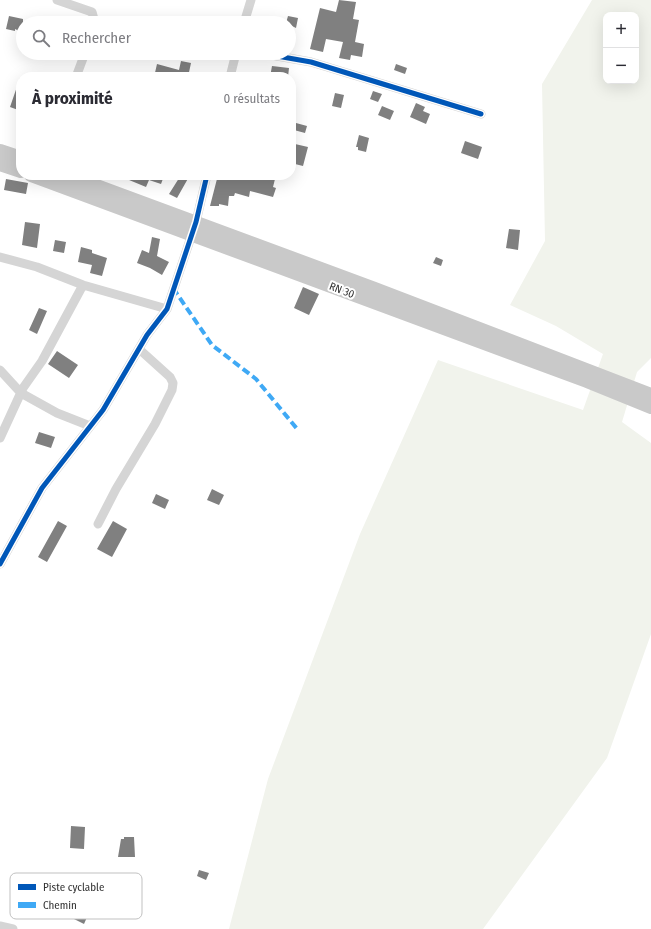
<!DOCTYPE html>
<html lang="fr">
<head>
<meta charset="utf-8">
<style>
  body { margin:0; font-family:"Fira Sans Condensed",sans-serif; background:#f7f7f7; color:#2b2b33 }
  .controls { position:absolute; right:12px; top:12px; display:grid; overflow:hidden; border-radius:8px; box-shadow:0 4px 16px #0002 }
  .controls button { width:36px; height:36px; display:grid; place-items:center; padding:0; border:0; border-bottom:1px solid #e1e1e2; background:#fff; color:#2b2b33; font:20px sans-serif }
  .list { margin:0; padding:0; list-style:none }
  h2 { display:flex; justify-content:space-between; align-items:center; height:52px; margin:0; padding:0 16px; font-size:17px }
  h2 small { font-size:13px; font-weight:400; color:#7c7c81 }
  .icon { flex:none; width:22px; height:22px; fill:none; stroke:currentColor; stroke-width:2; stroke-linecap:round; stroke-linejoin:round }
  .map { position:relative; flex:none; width:651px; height:929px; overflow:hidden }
  .search { position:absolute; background:#fff; box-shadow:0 4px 16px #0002; left:16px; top:16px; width:280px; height:44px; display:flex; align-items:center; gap:10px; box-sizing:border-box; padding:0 14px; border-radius:22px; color:#7c7c81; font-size:15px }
  .panel { position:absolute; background:#fff; box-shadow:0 4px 16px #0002; left:16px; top:72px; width:280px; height:108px; border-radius:16px }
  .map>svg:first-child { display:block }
</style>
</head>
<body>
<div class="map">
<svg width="651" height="929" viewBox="0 0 651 929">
  <rect width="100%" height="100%" fill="#fff"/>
  <path fill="#f1f3ec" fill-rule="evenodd" d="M592,0H651V358L637,372L622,422L651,443V634L607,758L483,929H229L268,779L360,534L438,360L583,410L603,354L556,326L510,305L545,241L542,84ZM606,15H636V81H606Z"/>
  <path fill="#808080" d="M339,0L356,2L353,19L359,20L355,42L364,44L362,57L351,55L350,60L339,58L343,42L326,39L323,52L310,49L320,8L336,12Z
    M9,16L23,19V33L15,29V31L6,29Z
    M288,16L298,18L296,28L286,23Z
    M181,61L191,63L188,77H154L157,64L179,70Z
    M396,64L407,68L405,74L394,70Z
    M272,66L289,68L288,77H270Z
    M20,78H21V111L10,107Z
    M373,91L382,94L378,102L370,99Z
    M335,93L344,95L341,108L332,106Z
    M416,103L425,107L423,111L430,114L426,124L410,117Z
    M382,106L394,111L390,120L378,115Z
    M296,123L307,126L305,133L294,130Z
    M359,135L369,138L366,152L358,150V147H356Z
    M465,141L482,147L478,159L461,153Z
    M295,144L308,147L303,166L291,163Z
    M117,175H137L149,180L146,187Z
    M151,175L164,176L161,184L149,180Z
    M181,175H190L177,198L169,194Z
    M218,175H276L273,187L276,188L273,197L250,191L249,197L235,193L234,196H229L228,206L219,204V206H210Z
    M6,179L28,183L26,194L4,190Z
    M25,222L40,224L37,248L22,245Z
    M509,229L520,230L518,250L506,248Z
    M152,237L160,239L157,256L169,262L162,275L150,268L137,263L142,250L149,253Z
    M55,240L66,242L64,253L53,251Z
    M81,247L92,250V253L107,258L102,276L90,273L92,265L78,262Z
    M436,257L443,260L441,266L433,263Z
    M303,287L319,294L309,315L294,308Z
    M39,308L47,311L37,334L29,330Z
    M57,351L78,365L69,378L48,364Z
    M39,432L55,437L51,448L35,443Z
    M212,489L224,495L219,505L207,500Z
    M156,494L169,500L165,509L152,503Z
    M58,521L67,526L47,562L38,557Z
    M113,521L127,529L112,557L97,549Z
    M71,826L85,827L84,849L70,848Z
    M124,837H134L135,857H118L121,839H124Z
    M199,870L209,873L206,880L197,876Z
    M57,898L70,899L69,905L88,915L84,924L68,916H56Z"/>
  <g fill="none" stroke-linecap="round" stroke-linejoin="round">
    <path stroke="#d5d5d5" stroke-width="9" d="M57,0L92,12L95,23
      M244,23L251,0
      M260,53L311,62L481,114
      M76,77L85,53
      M230,77L236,53
      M0,257L37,267L83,285L167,309
      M0,370L21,393L57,413L90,426
      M0,438L23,388L42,361L83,285
      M98,524L116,489L155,424L172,390L173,383L170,377L139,349
      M0,564L42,488L103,410L147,335L167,309L196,222L207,175
      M0,926L13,929"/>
    <path stroke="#c9c9c9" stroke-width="14" d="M0,151L21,158
      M0,164L21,171
      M31,175L587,381L651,407
      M67,175L375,289L651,395"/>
    <path stroke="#3fa9f5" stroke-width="4" stroke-dasharray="8 4" stroke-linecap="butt" d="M173,288L212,345L256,379L298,430"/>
    <defs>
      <path id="cycleway" d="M260,53L311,62L481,114
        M0,564L42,488L103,410L147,335L167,309L196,222L207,175"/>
    </defs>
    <use href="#cycleway" stroke="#fff" stroke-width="8"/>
    <use href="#cycleway" stroke="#0057b8" stroke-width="5"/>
  </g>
  <g text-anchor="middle" stroke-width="4" stroke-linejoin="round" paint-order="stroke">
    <g font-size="11" fill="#313131" stroke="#fff">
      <text transform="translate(342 290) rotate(21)" y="4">RN 30</text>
    </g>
  </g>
  <rect x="10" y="873" width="132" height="46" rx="6" fill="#fff" stroke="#c1c1c1" stroke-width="1"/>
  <rect x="18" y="884" width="18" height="6" fill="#0057b8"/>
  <rect x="18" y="902" width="18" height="6" fill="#3fa9f5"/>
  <g font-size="11" fill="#313131">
    <text x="43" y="891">Piste cyclable</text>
    <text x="43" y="909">Chemin</text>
  </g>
</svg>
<div class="controls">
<button>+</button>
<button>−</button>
</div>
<div class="search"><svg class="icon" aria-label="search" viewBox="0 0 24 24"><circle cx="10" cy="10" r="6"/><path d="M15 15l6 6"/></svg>Rechercher</div>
<section class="panel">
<h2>À proximité<small>0 résultats</small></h2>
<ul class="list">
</ul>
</section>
</div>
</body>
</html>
